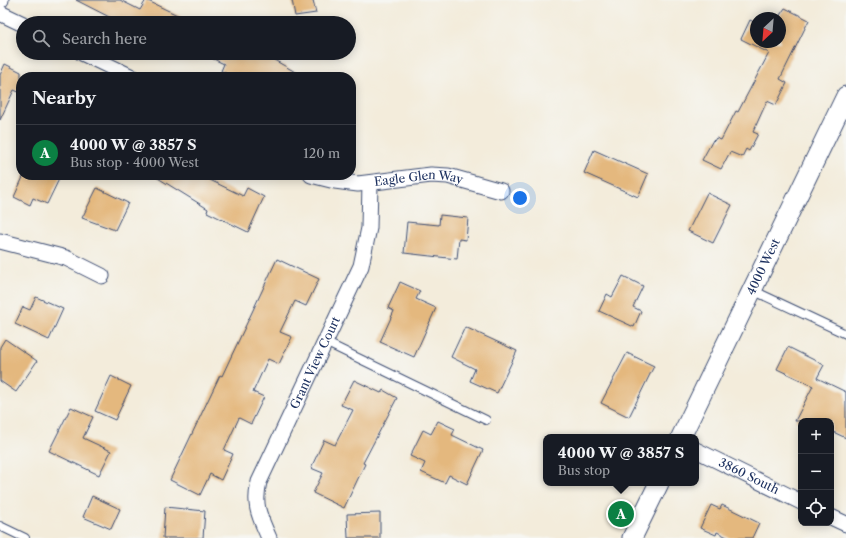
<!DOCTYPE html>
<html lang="en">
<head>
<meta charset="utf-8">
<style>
  body { margin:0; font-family:"Libre Caslon Text",serif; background:#20242c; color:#f1f3f6 }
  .controls { position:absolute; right:12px; bottom:12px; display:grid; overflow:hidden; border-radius:8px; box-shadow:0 2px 10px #0003 }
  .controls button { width:36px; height:36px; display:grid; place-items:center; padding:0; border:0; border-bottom:1px solid #363941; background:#171b24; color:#f1f3f6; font:20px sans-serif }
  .compass { position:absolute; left:750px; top:12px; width:36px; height:36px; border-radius:50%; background:#171b24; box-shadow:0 2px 10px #0003; rotate:206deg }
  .you { position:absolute; left:520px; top:198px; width:14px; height:14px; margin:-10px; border:3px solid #fff; border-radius:50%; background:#1a73e8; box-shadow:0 0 0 6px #1a73e833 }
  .badge { display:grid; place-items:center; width:26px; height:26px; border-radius:50%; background:#0b8043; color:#fff; font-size:13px; font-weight:700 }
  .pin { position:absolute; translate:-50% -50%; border:2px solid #fff; box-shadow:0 1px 4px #0006 }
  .popup { position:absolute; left:543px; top:434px; width:156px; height:52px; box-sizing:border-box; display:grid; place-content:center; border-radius:8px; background:#171b24; filter:drop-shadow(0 1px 3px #0005); font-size:13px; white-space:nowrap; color:#9ea1a6 }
  .popup b { font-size:15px; color:#f1f3f6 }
  .popup::after { content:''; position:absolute; left:50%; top:100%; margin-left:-8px; border:8px solid transparent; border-top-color:#171b24 }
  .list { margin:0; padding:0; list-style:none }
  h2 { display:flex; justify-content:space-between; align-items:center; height:52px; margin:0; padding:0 16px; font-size:17px }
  h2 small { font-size:13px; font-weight:400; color:#9ea1a6 }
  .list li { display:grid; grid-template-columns:26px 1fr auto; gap:12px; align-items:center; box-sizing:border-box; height:56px; padding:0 16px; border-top:1px solid #363941 }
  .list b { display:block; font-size:15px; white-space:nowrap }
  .list p { margin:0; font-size:13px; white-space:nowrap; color:#9ea1a6 }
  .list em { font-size:13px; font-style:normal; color:#9ea1a6 }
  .icon { flex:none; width:22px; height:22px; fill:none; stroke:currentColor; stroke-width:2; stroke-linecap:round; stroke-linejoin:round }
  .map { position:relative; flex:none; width:846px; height:538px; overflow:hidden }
  .search { position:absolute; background:#171b24; box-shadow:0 2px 10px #0003; left:16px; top:16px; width:340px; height:44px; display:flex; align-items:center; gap:10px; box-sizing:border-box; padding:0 14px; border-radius:22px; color:#9ea1a6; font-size:15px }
  .panel { position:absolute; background:#171b24; box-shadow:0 2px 10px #0003; left:16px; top:72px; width:340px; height:108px; border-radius:16px }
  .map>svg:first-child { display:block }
</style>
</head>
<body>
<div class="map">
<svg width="846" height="538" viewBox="0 0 846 538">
  <rect width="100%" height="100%" fill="#f6f6f2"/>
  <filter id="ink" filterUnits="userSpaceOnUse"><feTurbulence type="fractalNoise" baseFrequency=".025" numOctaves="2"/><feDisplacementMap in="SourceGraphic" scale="8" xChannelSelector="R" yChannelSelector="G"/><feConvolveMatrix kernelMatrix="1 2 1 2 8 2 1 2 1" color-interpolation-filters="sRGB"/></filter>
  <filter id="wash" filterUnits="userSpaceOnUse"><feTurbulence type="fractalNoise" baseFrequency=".012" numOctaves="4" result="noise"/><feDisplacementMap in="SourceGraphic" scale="16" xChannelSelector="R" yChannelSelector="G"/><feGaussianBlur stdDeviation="0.9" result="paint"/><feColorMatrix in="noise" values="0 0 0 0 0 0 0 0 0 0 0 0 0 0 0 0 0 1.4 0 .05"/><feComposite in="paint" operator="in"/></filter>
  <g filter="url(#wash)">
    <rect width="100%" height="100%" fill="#f3ecdb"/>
    <g id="blocks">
      <path fill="#e4b87e" d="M76,0H120L140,10L146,0L194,23H121Z
        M292,0H313L316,13L295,16Z
        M785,8L809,20L780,79L787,83L776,105L767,101L753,132L758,134L749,151L746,149L742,157L730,152L721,169L702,160L713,140L714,141L716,138L721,140L736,111L738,112L769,53L741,39L750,20L756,23V42H780V18H778Z
        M201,53H262L304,77H234L221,71L224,64Z
        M5,64L21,72V93L14,90L0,120V75Z
        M594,150L648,174L638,197L584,173Z
        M24,175H61L47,204L33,198L30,205L14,197Z
        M153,175H213L210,180L243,196L247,188L264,197L248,232L207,212L208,209Z
        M97,188L128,203L115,230L82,218Z
        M707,193L732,205L713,243L688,231Z
        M440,215L468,218L466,240L459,239L457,259L404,253L407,222L439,225Z
        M277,259L319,279L306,306L295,301L280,332L292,337L279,364L268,359L253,392L264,397L251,424L239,418L224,450L233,454L221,480L210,474L200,495L170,480L220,375L222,376Z
        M623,276L643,286L633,307L641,311L634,327L599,311L607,294L612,297Z
        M400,282L420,291L416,299L436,308L414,357L380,342L394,311L388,308Z
        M36,297L63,309L49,340L15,324L23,307L30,310Z
        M465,327L517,351L497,393L470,381L475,369L451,357Z
        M5,339L37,361L16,392L0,381V347Z
        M788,347L824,365L817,378L846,392V438L831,431V421H795L813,386L777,369Z
        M627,353L654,366L629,417L601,403Z
        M111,376L131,386L115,420L95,411Z
        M354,380L381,393L383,390L397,398L363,463L365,464L344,508L313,493L323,473L311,468L324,440L335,445L353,410L341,405Z
        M71,407L93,417L83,438L111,451L99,475L49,451Z
        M438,421L455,429L452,435L483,450L467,484L449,475L445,483L421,472L425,463L410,456L423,430L431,434Z
        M92,496L120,509L111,529L83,517Z
        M711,505L720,509L722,505L759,523L752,538H729L717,532L716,535L700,528Z
        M165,507L205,511L203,538H163Z
        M380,513V538H348L347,514Z"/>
    </g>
  </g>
  <g filter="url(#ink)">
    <use href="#blocks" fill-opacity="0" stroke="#3b4b71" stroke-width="1"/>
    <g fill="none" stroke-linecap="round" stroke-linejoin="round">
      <defs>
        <path id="service" d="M752,290L846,334
          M325,342L486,420
          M0,526L25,538"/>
        <g id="minor">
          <path d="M0,1L1,0"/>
          <path d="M0,13L23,24"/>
          <path d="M82,53L132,77"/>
          <path id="s1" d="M311,175L335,181L358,184L431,175L448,176L501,191"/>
          <path d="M0,241L66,258L102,276"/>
          <path id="s2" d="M696,450L801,502"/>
          <path d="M831,517L846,524"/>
          <path id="s3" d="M269,538C260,517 253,506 259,482L361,266L369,228L370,183"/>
        </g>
        <g id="tertiary">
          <path id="s4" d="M681,437L846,96"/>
          <path d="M632,538L659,483"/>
        </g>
      </defs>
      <use href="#service" stroke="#3b4b71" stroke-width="10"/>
      <use href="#minor" stroke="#3b4b71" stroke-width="17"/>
      <use href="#tertiary" stroke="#3b4b71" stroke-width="21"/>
      <use href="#service" stroke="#fff" stroke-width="8"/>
      <use href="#minor" stroke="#fff" stroke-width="15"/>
      <use href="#tertiary" stroke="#fff" stroke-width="19"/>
    </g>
  </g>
  <g text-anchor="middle" stroke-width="4" stroke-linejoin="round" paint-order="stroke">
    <g font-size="12" fill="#1b2f5e" stroke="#f6f6f2">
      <text dy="4" stroke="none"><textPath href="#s1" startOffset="109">Eagle Glen Way</textPath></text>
      <text dy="4" stroke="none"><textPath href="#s4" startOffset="189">4000 West</textPath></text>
      <text dy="4" stroke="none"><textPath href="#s3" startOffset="190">Grant View Court</textPath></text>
      <text dy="4" stroke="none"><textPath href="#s2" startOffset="59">3860 South</textPath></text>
    </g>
  </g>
</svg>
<div class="controls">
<button>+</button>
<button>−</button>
<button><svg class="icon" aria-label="locate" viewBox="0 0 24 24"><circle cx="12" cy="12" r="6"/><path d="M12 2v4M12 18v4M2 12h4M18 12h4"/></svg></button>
</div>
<svg class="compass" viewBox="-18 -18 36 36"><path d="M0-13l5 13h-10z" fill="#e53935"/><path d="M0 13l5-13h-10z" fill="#9ea1a6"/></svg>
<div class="you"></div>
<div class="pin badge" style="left:621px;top:514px">A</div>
<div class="popup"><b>4000 W @ 3857 S</b>Bus stop</div>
<div class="search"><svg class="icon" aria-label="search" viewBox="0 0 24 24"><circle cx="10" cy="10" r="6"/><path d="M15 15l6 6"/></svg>Search here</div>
<section class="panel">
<h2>Nearby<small></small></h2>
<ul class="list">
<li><span class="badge">A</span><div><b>4000 W @ 3857 S</b><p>Bus stop · 4000 West</p></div><em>120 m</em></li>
</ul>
</section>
</div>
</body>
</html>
